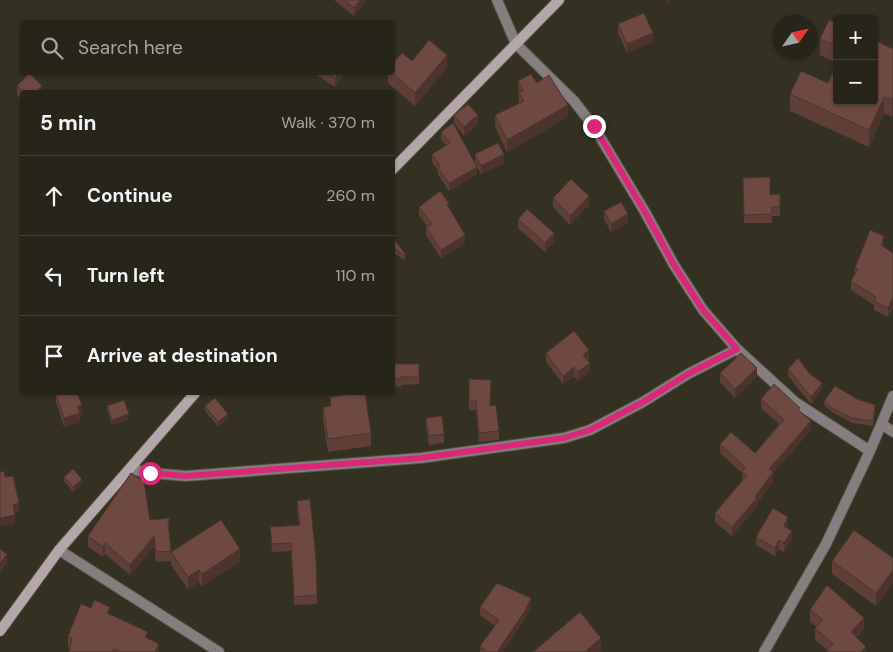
<!DOCTYPE html>
<html lang="en">
<head>
<meta charset="utf-8">
<style>
  body { margin:0; font-family:"DM Sans",sans-serif; background:#2f2d23; color:#f1f3f6 }
  .controls { position:absolute; right:15px; top:15px; display:grid; overflow:hidden; border-radius:5px; box-shadow:0 1px 4px #0004 }
  .controls button { width:45px; height:45px; display:grid; place-items:center; padding:0; border:0; border-bottom:1px solid #434239; background:#27251a; color:#f1f3f6; font:25px sans-serif }
  .compass { position:absolute; left:773px; top:15px; width:45px; height:45px; border-radius:50%; background:#27251a; box-shadow:0 1px 4px #0004; rotate:56deg }
  .stop { position:absolute; width:15px; height:15px; margin:-11px; border:4px solid #db2777; border-radius:50%; background:#fff }
  .stop.end { background:#db2777; border-color:#fff; box-shadow:0 1px 5px #0008 }
  .list { margin:0; padding:0; list-style:none }
  h2 { display:flex; justify-content:space-between; align-items:center; height:65px; margin:0; padding:0 20px; font-size:21px }
  h2 small { font-size:16px; font-weight:400; color:#a4a5a2 }
  .list li { display:grid; grid-template-columns:32px 1fr auto; gap:15px; align-items:center; box-sizing:border-box; height:80px; padding:0 20px; border-top:1px solid #434239 }
  .list b { display:block; font-size:19px; white-space:nowrap }
  .list em { font-size:16px; font-style:normal; color:#a4a5a2 }
  .icon { flex:none; width:28px; height:28px; fill:none; stroke:currentColor; stroke-width:2; stroke-linecap:round; stroke-linejoin:round }
  .map { position:relative; flex:none; width:893px; height:652px; overflow:hidden }
  .search { position:absolute; background:#27251a; box-shadow:0 1px 4px #0004; left:20px; top:20px; width:375px; height:55px; display:flex; align-items:center; gap:12px; box-sizing:border-box; padding:0 18px; border-radius:5px; color:#a4a5a2; font-size:19px }
  .panel { position:absolute; background:#27251a; box-shadow:0 1px 4px #0004; left:20px; top:90px; width:375px; height:305px; border-radius:5px }
  .map>svg:first-child { display:block }
</style>
</head>
<body>
<div class="map">
<svg width="893" height="652" viewBox="0 0 893 652">
  <rect width="100%" height="100%" fill="#343123"/>
  <g fill="none" stroke-linecap="round" stroke-linejoin="round">
    <defs>
      <path id="street" d="M497,0L516,44L574,101L594,127L645,212L674,265L703,310L737,349L795,402L870,451
        M882,424L893,432
        M130,469L150,473L186,476L421,458L564,438L590,430L643,402L688,374L737,349
        M59,550L219,652
        M764,652L826,544L870,451L893,396"/>
      <path id="secondary" d="M392,170L559,0
        M0,631L59,550L196,392"/>
    </defs>
    <use href="#street" stroke="#524f42" stroke-width="12"/>
    <use href="#secondary" stroke="#524f42" stroke-width="12"/>
    <use href="#street" stroke="#857d7e" stroke-width="10"/>
    <use href="#secondary" stroke="#b5a7a9" stroke-width="10"/>
  </g>
  <path fill="#5e3f38" d="M334,0H365V2L354,16Z
    M837,23V63L820,55V39Z
    M618,24L653,42L627,53L618,33Z
    M893,49V114L892,117L884,113L869,147L790,111V94L828,83Z
    M412,61L447,68L415,106L388,83V72H392Z
    M317,72H345L335,87L317,75Z
    M518,81L537,83L568,117L507,152L495,127V115L519,104Z
    M17,86L42,92H22V100L17,95Z
    M454,115L478,124L464,136L454,123Z
    M441,132L477,174L449,191L438,175V171L432,162V154L446,145L441,140Z
    M475,154L504,163L481,174L475,163Z
    M743,178L770,195L780,194V216H772V223H744Z
    M553,198L589,205L570,225L553,207Z
    M419,207L449,208L465,243L441,258L426,235V227L427,226L419,215Z
    M604,211L628,223L611,232L604,219Z
    M518,219L554,242L545,252L518,228Z
    M392,236L405,254V259L404,260L392,252Z
    M884,245L883,247L893,253V307L888,317L874,310V305L851,290V281L855,274V268Z
    M546,353L589,359L588,360L590,371L578,381L574,376L563,384L546,362Z
    M392,364L419,377V384L401,385V387L392,386Z
    M788,369L822,390L811,404L788,376Z
    M720,373L757,377L735,398L720,382Z
    M469,379L490,406L499,431V440L479,442L476,410H469Z
    M56,394L82,414L80,415V422L64,427L56,402Z
    M330,397L371,433V446L328,452L323,420V407L330,406Z
    M761,399L800,412L811,430L773,473V481L757,504V507L732,536L715,522V513L742,481V473L720,453V444L755,453L779,424L761,408Z
    M824,401L875,409L873,426L852,423L832,412L824,405Z
    M107,406L129,419L112,425L107,410Z
    M205,406L228,418L218,426L205,411Z
    M426,418L444,434V443L429,445L426,427Z
    M64,477L82,484L73,492L64,481Z
    M297,501L316,560L317,604L294,605L291,551L272,552L270,527L299,525L297,509Z
    M150,520L170,529L169,530L171,552L240,562L202,586L199,582L188,589L171,565V561L156,562L154,547L130,575L105,554L103,557L88,547V536Z
    M788,526L787,528L792,539L784,552L779,549L775,556L756,545V537Z
    M893,558L876,606L832,574V561Z
    M531,606L525,619L503,652H480V646L495,626L480,615V607Z
    M91,608L110,615L148,638L159,652H69L70,648L68,647V636Z
    M810,610L864,629L857,638L866,652L828,651L815,640V628L817,627L810,622Z"/>
  <path fill="#4c332e" d="M360,0H365V2L354,16V8Z
    M666,0H673L666,5Z
    M653,33V42L627,53V44Z
    M447,55V68L415,106V93Z
    M339,72H345L335,87V78Z
    M42,86V92H36Z
    M884,97V113L869,147V130Z
    M893,97V114L892,117V100Z
    M568,105V117L507,152V140Z
    M478,115V124L464,136V127Z
    M504,154V163L481,174V166Z
    M477,167V174L449,191V183Z
    M589,196V205L570,225V216Z
    M628,214V223L611,232V224Z
    M554,233V242L545,252V243Z
    M465,235V243L441,258V250Z
    M884,236V245L881,254V245Z
    M893,298V307L888,317V308Z
    M589,350V359L583,364V355Z
    M590,363V371L578,381V372Z
    M574,367V376L563,384V376Z
    M757,368V377L735,398V389Z
    M822,383V390L811,404V397Z
    M82,405V414L80,415V422L64,427V418L77,407Z
    M129,414V419L112,425V420Z
    M228,414V418L218,426V422Z
    M811,421V430L773,473V481L757,504V507L732,536V527L769,469Z
    M82,479V484L73,492V487Z
    M19,503V512L13,514V505Z
    M15,515V524L0,527V518Z
    M788,517V526L784,535V526Z
    M170,518V529L168,531V521Z
    M792,531V539L784,552V543Z
    M154,536V547L130,575V565Z
    M779,540V549L775,556V548Z
    M105,543V554L103,557V547Z
    M240,549V562L202,586V574Z
    M7,554V563L0,573V564Z
    M199,570V582L188,589V577Z
    M893,570V583L876,606V593Z
    M531,598V606L525,619L503,652H497Z
    M864,618V629L851,644V632Z
    M601,638V651L600,652H585Z
    M159,644V652H155Z
    M866,647V652H860Z"/>
  <path fill="#6d4941" stroke="#4c332e" d="M345,0H360L354,8Z
    M644,13L653,33L627,44L618,24Z
    M326,19L330,22H323Z
    M829,20L837,23V46L820,39Z
    M429,40L447,55L415,93L391,72H392V64L402,53L412,61Z
    M874,40L893,49V97L892,100L884,97L869,130L790,94L801,71L828,83L837,63V101H874Z
    M326,72H339L335,78Z
    M29,73L42,86L36,92H24L17,86Z
    M531,74L537,83L549,75L568,105L507,140L495,115L524,101L519,93L523,90L518,81Z
    M468,104L478,115L464,127L454,115Z
    M453,123L477,167L449,183L438,168L440,166L432,154L450,143L441,132Z
    M498,143L504,154L481,166L475,154Z
    M770,177V195L780,194V207H772V214L744,215L743,178Z
    M571,179L589,196L570,216L553,198Z
    M440,191L449,203L447,204L465,235L441,250L426,227L432,224L419,207Z
    M621,202L628,214L611,224L604,211Z
    M527,209L554,233L545,243L518,219Z
    M870,230L884,236L881,245L893,253V298L888,308L874,301L876,297L851,281L858,269L855,268Z
    M392,236L405,254L404,255L392,247Z
    M574,331L589,350L583,355L590,363L578,372L574,367L563,376L546,353Z
    M741,353L757,368L735,389L720,373Z
    M798,358L809,373L822,383L811,397L788,369Z
    M392,364H419V377H401V379H392Z
    M469,379L491,380L490,406L496,405L499,431L479,433L476,401H469Z
    M774,384L800,408L798,410L811,421L769,469L773,472L755,497L757,498L732,527L715,513L747,475L742,472L745,467L720,444L731,432L755,453L784,420L761,399Z
    M835,386L857,399L875,405L873,421L852,418L832,408L824,401Z
    M59,392H72L73,394L77,393L82,405L77,407L80,413L64,418L56,394Z
    M362,392H365L371,433L328,439L323,407L331,406L330,397Z
    M215,398L228,414L218,422L205,406Z
    M124,400L129,414L112,420L107,406Z
    M442,416L444,434L429,436L426,418Z
    M73,469L82,479L73,487L64,477Z
    M4,471L5,477L13,476L19,503L13,505L15,515L0,518V472Z
    M131,473L144,482L150,520L170,518L168,521L171,551L156,552L154,536L130,565L105,543L103,547L88,536Z
    M310,499L316,560L317,595L294,597L291,543L272,544L270,527L300,525L297,501Z
    M773,508L788,517L784,526L792,531L784,543L779,540L775,548L756,537Z
    M221,520L240,549L202,574L199,570L188,577L171,552Z
    M854,530L893,558V570L876,593L832,561Z
    M0,549L7,554L0,564Z
    M497,583L531,598L525,611L497,652H488L480,646L499,620L480,607Z
    M827,585L864,618L851,632L866,647L860,652H826L833,644L815,628L823,620L810,610Z
    M94,600L110,607L107,613L148,632L145,637L159,644L155,652H120L114,649L113,652H69L72,638L68,636L81,604L91,608Z
    M580,612L601,638L585,652H533Z"/>
  <g fill="none" stroke-linecap="round" stroke-linejoin="round">
    <path stroke="#db2777" stroke-width="6" d="M150,473L186,476L421,458L564,438L590,430L643,402L688,374L737,349L703,310L674,265L645,212L594,126"/>
  </g>
</svg>
<div class="controls">
<button>+</button>
<button>−</button>
</div>
<svg class="compass" viewBox="-18 -18 36 36"><path d="M0-13l5 13h-10z" fill="#e53935"/><path d="M0 13l5-13h-10z" fill="#a4a5a2"/></svg>
<div class="stop" style="left:150px;top:473px"></div>
<div class="stop end" style="left:594px;top:126px"></div>
<div class="search"><svg class="icon" aria-label="search" viewBox="0 0 24 24"><circle cx="10" cy="10" r="6"/><path d="M15 15l6 6"/></svg>Search here</div>
<section class="panel">
<h2>5 min<small>Walk · 370 m</small></h2>
<ul class="list">
<li><svg class="icon" aria-label="ahead" viewBox="0 0 24 24"><path d="M12 20V5M6 11l6-6 6 6"/></svg><div><b>Continue</b></div><em>260 m</em></li>
<li><svg class="icon" aria-label="left" viewBox="0 0 24 24"><path d="M17 20v-9H6M10 6l-5 5 5 5"/></svg><div><b>Turn left</b></div><em>110 m</em></li>
<li><svg class="icon" aria-label="arrive" viewBox="0 0 24 24"><path d="M6 21V4h12l-3 4 3 4H6"/></svg><div><b>Arrive at destination</b></div></li>
</ul>
</section>
</div>
</body>
</html>
